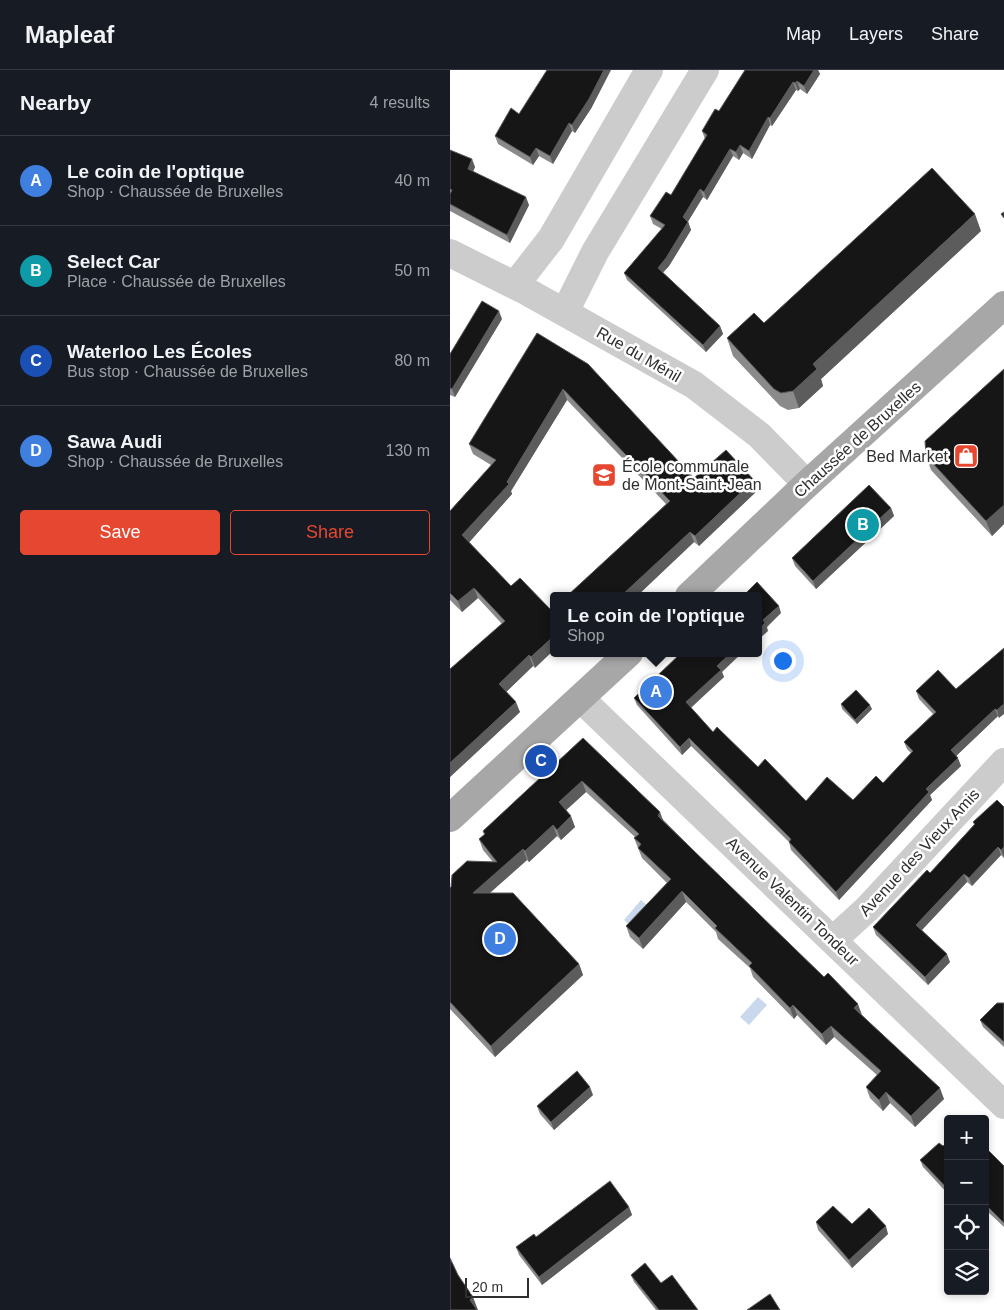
<!DOCTYPE html>
<html lang="en">
<head>
<meta charset="utf-8">
<style>
  body { margin:0; font-family:Arial,sans-serif; background:#242831; color:#f1f3f6 }
  .controls { position:absolute; right:15px; bottom:15px; display:grid; overflow:hidden; border-radius:5px; box-shadow:0 2px 8px #0003 }
  .controls button { width:45px; height:45px; display:grid; place-items:center; padding:0; border:0; border-bottom:1px solid #363941; background:#171b24; color:#f1f3f6; font:25px sans-serif }
  .scale { position:absolute; left:15px; bottom:12px; width:64px; box-sizing:border-box; padding-left:5px; border:2px solid #2f2f2f; border-top:0; font-size:14px; line-height:18px; white-space:nowrap; color:#2f2f2f; -webkit-text-stroke:4px #fff; paint-order:stroke }
  .you { position:absolute; left:332px; top:590px; width:18px; height:18px; margin:-12px; border:4px solid #fff; border-radius:50%; background:#1a73e8; box-shadow:0 0 0 8px #1a73e833 }
  .badge { display:grid; place-items:center; width:32px; height:32px; border-radius:50%; background:#e64731; color:#fff; font-size:16px; font-weight:700 }
  .pin { position:absolute; translate:-50% -50%; border:2px solid #fff; box-shadow:0 1px 5px #0006 }
  .popup { position:absolute; left:100px; top:522px; width:212px; height:65px; box-sizing:border-box; display:grid; place-content:center; border-radius:5px; background:#171b24; filter:drop-shadow(0 1px 4px #0005); font-size:16px; white-space:nowrap; color:#9ea1a6 }
  .popup b { font-size:19px; color:#f1f3f6 }
  .popup::after { content:''; position:absolute; left:50%; top:100%; margin-left:-10px; border:10px solid transparent; border-top-color:#171b24 }
  .list { margin:0; padding:0; list-style:none }
  h2 { display:flex; justify-content:space-between; align-items:center; height:65px; margin:0; padding:0 20px; font-size:21px }
  h2 small { font-size:16px; font-weight:400; color:#9ea1a6 }
  .list li { display:grid; grid-template-columns:32px 1fr auto; gap:15px; align-items:center; box-sizing:border-box; height:90px; padding:0 20px; border-top:1px solid #363941 }
  .list b { display:block; font-size:19px; white-space:nowrap }
  .list p { margin:0; font-size:16px; white-space:nowrap; color:#9ea1a6 }
  .list em { font-size:16px; font-style:normal; color:#9ea1a6 }
  .actions { display:flex; gap:10px; padding:15px 20px }
  .actions a { flex:1; padding:11px 0; border:1px solid #e64731; border-radius:5px; text-align:center; font-size:18px; color:#e64731 }
  .actions .main { background:#e64731; color:#fff }
  .icon { flex:none; width:28px; height:28px; fill:none; stroke:currentColor; stroke-width:2; stroke-linecap:round; stroke-linejoin:round }
  .map { position:relative; flex:none; width:554px; height:1240px; overflow:hidden }
  header { display:flex; align-items:center; gap:30px; box-sizing:border-box; height:70px; padding:0 25px; background:#171b24; border-bottom:1px solid #363941 }
  header strong { font-size:24px }
  nav { display:flex; gap:28px; margin-inline-start:auto; font-size:18px }
  main { display:flex }
  aside { flex:1; background:#171b24 }
  .map>svg:first-child { display:block }
</style>
</head>
<body>
<header>
<strong>Mapleaf</strong>
<nav><a>Map</a><a>Layers</a><a>Share</a></nav>
</header>
<main>
<aside>
<h2>Nearby<small>4 results</small></h2>
<ul class="list">
<li><span class="badge" style="background:#3f7fe0">A</span><div><b>Le coin de l'optique</b><p>Shop · Chaussée de Bruxelles</p></div><em>40 m</em></li>
<li><span class="badge" style="background:#0f9aa8">B</span><div><b>Select Car</b><p>Place · Chaussée de Bruxelles</p></div><em>50 m</em></li>
<li><span class="badge" style="background:#1a4fb4">C</span><div><b>Waterloo Les Écoles</b><p>Bus stop · Chaussée de Bruxelles</p></div><em>80 m</em></li>
<li><span class="badge" style="background:#3f7fe0">D</span><div><b>Sawa Audi</b><p>Shop · Chaussée de Bruxelles</p></div><em>130 m</em></li>
</ul>
<div class="actions"><a class="main">Save</a><a>Share</a></div>
</aside>
<div class="map">
<svg width="554" height="1240" viewBox="0 0 554 1240">
  <rect width="100%" height="100%" fill="#fff"/>
  <path fill="#c9d8ec" d="M191,830L201,838L183,858L174,850Z
    M308,927L317,935L299,955L290,947Z"/>
  <g fill="none" stroke-linecap="round" stroke-linejoin="round">
    <path stroke="#ccc" stroke-width="28" d="M0,183L76,221L244,315L309,365L357,414
      M65,215L101,169L199,0
      M115,242L145,182L255,0
      M131,629L554,1035
      M383,870L417,839L554,692"/>
    <path stroke="#a7a7a7" stroke-width="28" d="M239,526L357,414L554,235
      M0,748L179,583"/>
  </g>
  <path fill="#8a8a8a" d="M295,0H368L370,4L357,24L350,19L348,21L346,20L322,56L320,55L302,89L293,83L289,90L283,86L257,130L253,127L238,151L241,160L219,196L213,203L270,256L273,264L256,282L177,210L174,203L212,159L203,154L200,146L221,125L255,69L252,61L269,41Z
    M142,37L125,63L122,61L103,94L89,86L83,95L48,74L45,66L69,44Z
    M0,79V80L25,97L23,101L79,135L60,173L0,141Z
    M531,161L371,309L373,316L349,338L338,340L330,336L283,286L277,268Z
    M52,249L5,327L0,325V284Z
    M87,263L244,408L304,410L308,420L249,476L244,472L187,526H117L216,434L117,330L61,421L62,424L19,472L61,516L85,598L83,596L56,622L70,642L0,707L52,554L28,528L12,542L0,530V441L41,395L23,384L19,374Z
    M554,299V454L542,466L481,400L476,386Z
    M441,438L444,446L366,519L345,496L342,488Z
    M554,578L549,648L548,646L506,686L511,696L480,725L482,730L389,830L341,780L339,772L241,676L232,685L187,635L184,628L272,602L274,607L241,638L263,662L308,697L356,731L403,730L433,713L461,683L457,679L454,672L483,644L469,629L466,621L506,619Z
    M391,634L422,639L407,654L392,639Z
    M133,668L242,779L412,945L494,1029L465,1057L440,1033L433,1041L420,1028L416,1017L427,1005L384,967L376,975L347,945L344,949L303,907L300,898L268,869L266,862L236,832L193,879L180,867L176,856L217,813L192,788L184,768L185,767L136,722L116,740L125,757L111,770L107,766L79,792L77,790L40,823L129,894L133,905L45,987L0,939V818L43,792L33,780L29,769L34,765L33,761Z
    M547,730L554,788L551,785L522,816L517,812L472,860L500,892L478,915L426,865L423,857L480,803L524,755L523,752Z
    M554,933V977L533,957L530,950Z
    M143,1025L104,1060L90,1044L87,1036Z
    M498,1071V1124L473,1097L470,1090L493,1076Z
    M535,1077L554,1096V1157L538,1142L535,1145Z
    M179,1137L182,1145L92,1215L69,1185L66,1177L86,1167Z
    M366,1152L402,1154L438,1164L402,1198L368,1160Z
    M181,1205L211,1213L248,1240H206L184,1212Z"/>
  <path fill="#5c5c5c" d="M154,0H161L142,37L125,63L122,55Z
    M364,0H368L370,4L357,24L354,16Z
    M347,11L350,19L348,21L345,13Z
    M343,12L346,20L322,56L320,48Z
    M318,47L320,55L302,89L299,81Z
    M119,53L122,61L103,94L100,86Z
    M290,75L293,83L289,90L286,82Z
    M86,78L89,86L83,95L80,87Z
    M280,79L283,86L257,130L254,122Z
    M22,89L25,97L21,107L18,99Z
    M250,119L253,127L236,155L233,147Z
    M76,127L79,135L60,173L57,165Z
    M525,144L531,161L371,309L373,316L349,338L343,321L363,294Z
    M238,152L241,160L219,196L210,205L208,198Z
    M49,241L52,249L5,327L2,319Z
    M270,256L273,264L256,282L253,275Z
    M113,319L117,330L61,421L62,424L16,476L12,465L57,412Z
    M304,410L308,420L249,476L245,466Z
    M554,435V454L542,466L536,451Z
    M441,438L444,446L366,519L363,511Z
    M240,462L244,472L187,526H171Z
    M24,518L28,528L12,542L8,531Z
    M329,536L331,543L317,557L318,561L308,570V560L313,550Z
    M104,566V580L85,598L81,587Z
    M281,583H292L272,602L274,607L238,640L236,632L267,596Z
    M79,585L83,596L53,625L49,614Z
    M66,632L70,642L0,707V693Z
    M554,634V644L549,648L547,640Z
    M420,635L422,639L407,654L405,650Z
    M545,639L548,646L504,688L501,680Z
    M239,668L241,676L232,685L230,677Z
    M508,688L511,696L480,725L482,730L389,830L386,822L476,719Z
    M132,711L136,722L113,743L109,732Z
    M210,742L214,753L208,746Z
    M121,746L125,757L111,770L107,760Z
    M103,755L107,766L79,792L75,781Z
    M548,777L551,785L522,816L519,808Z
    M554,777V788L551,780Z
    M73,779L77,790L27,834L23,823Z
    M514,804L517,812L469,863L466,855Z
    M232,821L236,832L193,879L189,868Z
    M497,884L500,892L478,915L475,907Z
    M129,894L133,905L45,987L41,976Z
    M408,934L412,945L404,938Z
    M343,935L347,945L344,949L340,938Z
    M381,956L384,967L376,975L372,964Z
    M140,1017L143,1025L104,1060L101,1052Z
    M490,1018L494,1029L465,1057L461,1046Z
    M436,1022L440,1033L433,1041L429,1030Z
    M536,1135L538,1142L535,1145V1136Z
    M179,1137L182,1145L92,1215L89,1207Z
    M436,1156L438,1164L402,1198L399,1190Z
    M23,1227L28,1240H23L20,1230Z"/>
  <path fill="#161616" stroke="#5c5c5c" d="M97,0H154L139,29L122,55L119,53L100,86L86,78L80,87L45,66L61,38L69,44Z
    M295,0H364L354,16L347,11L345,13L343,12L320,48L318,47L299,81L290,75L286,82L280,79L254,122L250,119L233,147L238,152L216,188L208,198L270,256L253,275L174,203L215,155L200,146L216,122L221,125L257,65L252,61L265,39L269,41Z
    M0,80L22,89L18,99L76,127L57,165L0,134V124L2,120L0,119Z
    M482,98L525,144L363,294L367,299L343,321L331,323L324,319L277,268L304,243L314,253Z
    M554,142V148L551,144Z
    M32,231L49,241L2,319L0,318V284Z
    M87,263L138,294L244,408L276,380L304,410L245,466L240,462L171,526H117L220,431L113,319L57,412L59,414L12,465L61,516L70,508L101,540L104,538V566L81,587L79,585L49,614L66,632L0,693V599L55,551L24,518L8,531L0,523V441L46,390L19,374Z
    M554,299V435L536,451L476,386L475,371Z
    M419,415L441,438L363,511L342,488Z
    M307,512L329,536L313,550L315,553L308,560V526H293Z
    M554,578V634L547,640L545,639L501,680L508,688L476,719L479,722L386,822L339,772L341,769L239,668L230,677L184,628L231,583H281L267,596L271,600L236,632L263,662L267,657L308,697L315,689L356,731L377,707L403,730L426,706L433,713L463,681L454,672L486,642L466,621L488,600L506,619Z
    M406,620L420,635L405,650L391,634Z
    M133,668L210,742L208,746L242,779L374,907L378,903L408,934L404,938L490,1018L461,1046L436,1022L429,1030L416,1017L431,1001L381,956L372,964L343,935L340,938L299,896L302,893L265,858L267,856L232,821L189,868L176,856L221,809L188,778L191,774L184,768L189,764L132,711L109,732L121,746L107,760L103,755L75,781L73,779L23,823H63L129,894L41,976L0,932V818L1,817L2,805L17,791L47,792L29,769L35,764L33,761Z
    M547,730L554,737V777L551,780L548,777L519,808L514,804L466,855L497,884L475,907L423,857L477,800L480,803L525,754L523,752Z
    M547,933H554V972L530,950Z
    M127,1001L140,1017L101,1052L87,1036Z
    M498,1071V1119L470,1090L489,1073L493,1076Z
    M535,1077L554,1096V1153L536,1135L535,1136Z
    M160,1111L179,1137L89,1207L66,1177L84,1164L86,1167Z
    M383,1136L402,1154L419,1138L436,1156L399,1190L366,1152Z
    M0,1188L8,1205L23,1227L20,1230L27,1240H0Z
    M195,1193L211,1213L222,1205L248,1240H209L181,1205Z
    M320,1224L330,1240H297Z"/>
  <defs>
    <symbol id="shop-square" viewBox="-11 -11 22 22"><rect x="-9" y="-9" width="18" height="18" rx="4" fill="#e64731" stroke="#fff"/><path d="M-5-2.5h2.3a2.7 3.5 0 0 1 5.4 0H5L5.5 6h-11ZM-1.5-2.5h3a1.5 2.3 0 0 0-3 0Z" fill="#fff"/></symbol>
    <symbol id="school-square" viewBox="-11 -11 22 22"><rect x="-9" y="-9" width="18" height="18" rx="4" fill="#e64731" stroke="#fff"/><path d="M0-5L7-2L0 1L-7-2ZM-4 1L0 2.5L4 1V4Q0 6-4 4Z" fill="#fff"/></symbol>
  </defs>
  <g fill-rule="evenodd">
    <use href="#shop-square" x="502" y="372" width="28" height="28"/>
    <use href="#school-square" x="140" y="391" width="28" height="28"/>
  </g>
  <g text-anchor="middle" stroke-width="5" stroke-linejoin="round" paint-order="stroke">
    <g font-size="16" fill="#2f2f2f" stroke="#fff">
      <text transform="translate(189 284) rotate(30)" y="6">Rue du Ménil</text>
      <text transform="translate(407 369) rotate(-42)" y="6">Chaussée de Bruxelles</text>
      <text transform="translate(469 782) rotate(-47)" y="6">Avenue des Vieux Amis</text>
      <text transform="translate(343 831) rotate(44)" y="6">Avenue Valentin Tondeur</text>
    </g>
    <g font-size="16" fill="#2f2f2f" stroke="#fff" text-anchor="end">
      <text x="498" y="392">Bed Market</text>
      <text x="172" y="402" text-anchor="start">École communale<tspan x="172" dy="18">de Mont-Saint-Jean</tspan></text>
    </g>
  </g>
</svg>
<div class="controls">
<button>+</button>
<button>−</button>
<button><svg class="icon" aria-label="locate" viewBox="0 0 24 24"><circle cx="12" cy="12" r="6"/><path d="M12 2v4M12 18v4M2 12h4M18 12h4"/></svg></button>
<button><svg class="icon" aria-label="layers" viewBox="0 0 24 24"><path d="M12 4l9 5-9 5-9-5zM3 14l9 5 9-5"/></svg></button>
</div>
<div class="scale">20 m</div>
<div class="you"></div>
<div class="pin badge" style="left:206px;top:622px;background:#3f7fe0">A</div>
<div class="popup"><b>Le coin de l'optique</b>Shop</div>
<div class="pin badge" style="left:413px;top:455px;background:#0f9aa8">B</div>
<div class="pin badge" style="left:91px;top:691px;background:#1a4fb4">C</div>
<div class="pin badge" style="left:50px;top:869px;background:#3f7fe0">D</div>
</div>
</main>
</body>
</html>
